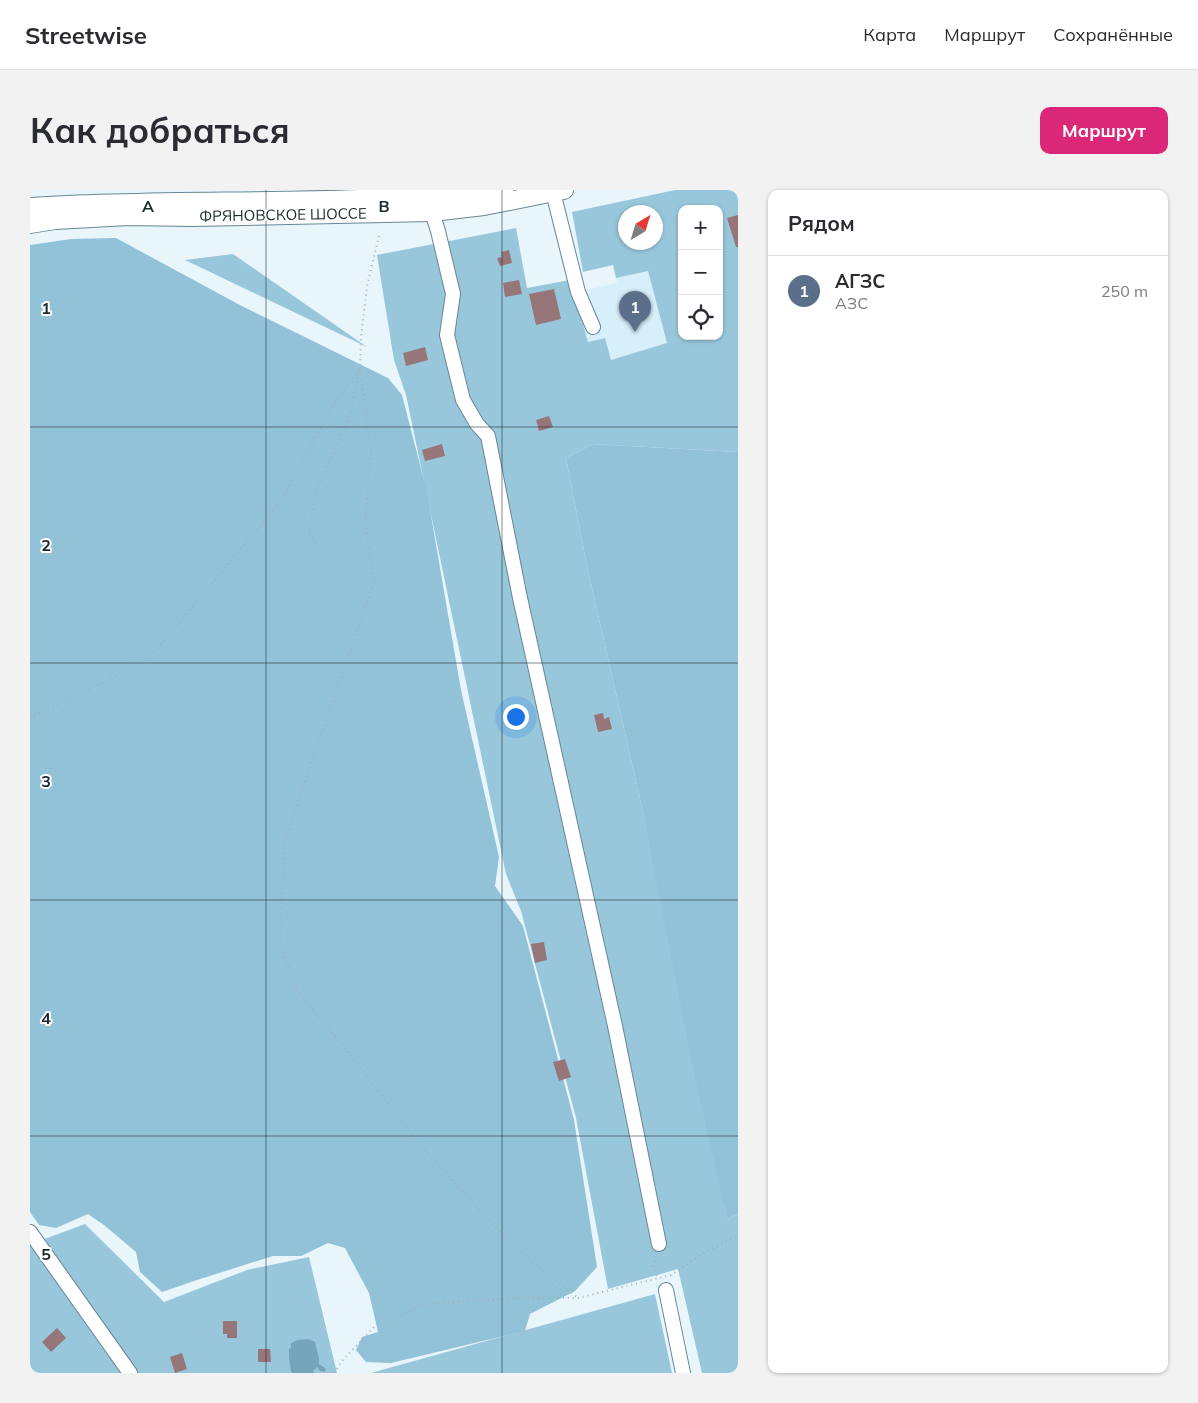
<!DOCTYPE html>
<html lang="ru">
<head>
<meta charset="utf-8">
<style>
  body { margin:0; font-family:Mulish,sans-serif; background:#f2f2f3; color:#2b2b33 }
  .controls { position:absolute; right:15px; top:15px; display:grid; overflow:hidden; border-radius:10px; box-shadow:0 1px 4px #0004 }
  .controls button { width:45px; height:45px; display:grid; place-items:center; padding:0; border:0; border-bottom:1px solid #e1e1e2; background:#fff; color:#2b2b33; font:25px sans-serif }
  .compass { position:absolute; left:588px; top:15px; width:45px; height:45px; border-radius:50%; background:#fff; box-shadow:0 1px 4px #0004; rotate:38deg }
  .you { position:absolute; left:485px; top:526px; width:18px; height:18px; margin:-12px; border:4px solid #fff; border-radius:50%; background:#1a73e8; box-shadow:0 0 0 8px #1a73e833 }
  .badge { display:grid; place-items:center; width:32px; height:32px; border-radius:50%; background:#db2777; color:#fff; font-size:16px; font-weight:700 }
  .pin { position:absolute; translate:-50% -41px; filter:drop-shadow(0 1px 2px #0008) }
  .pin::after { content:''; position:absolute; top:26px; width:18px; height:15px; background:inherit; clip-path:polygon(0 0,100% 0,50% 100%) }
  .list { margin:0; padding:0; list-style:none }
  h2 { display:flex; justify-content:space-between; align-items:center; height:65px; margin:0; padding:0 20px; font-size:21px }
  h2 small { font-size:16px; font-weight:400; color:#7c7c81 }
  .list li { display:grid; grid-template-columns:32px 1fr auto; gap:15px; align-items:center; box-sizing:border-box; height:70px; padding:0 20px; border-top:1px solid #e1e1e2 }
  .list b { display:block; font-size:19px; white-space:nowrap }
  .list p { margin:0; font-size:16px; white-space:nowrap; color:#7c7c81 }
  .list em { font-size:16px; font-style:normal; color:#7c7c81 }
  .icon { flex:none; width:28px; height:28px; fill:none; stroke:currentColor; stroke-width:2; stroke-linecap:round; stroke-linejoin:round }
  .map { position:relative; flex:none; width:708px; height:1183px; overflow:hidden; border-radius:10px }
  header { display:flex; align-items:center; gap:30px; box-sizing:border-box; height:70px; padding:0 25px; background:#fff; border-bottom:1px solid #e1e1e2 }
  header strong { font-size:24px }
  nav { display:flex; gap:28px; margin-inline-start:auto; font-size:18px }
  .intro { display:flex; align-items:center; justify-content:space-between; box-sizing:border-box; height:120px; padding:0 30px }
  h1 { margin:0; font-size:35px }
  .button { padding:12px 22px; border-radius:10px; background:#db2777; color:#fff; font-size:18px; font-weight:700 }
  main { display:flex; gap:30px; padding:0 30px }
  aside { flex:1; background:#fff; border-radius:10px; box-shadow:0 1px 4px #0004 }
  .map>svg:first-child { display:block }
</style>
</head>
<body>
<header>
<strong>Streetwise</strong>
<nav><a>Карта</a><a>Маршрут</a><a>Сохранённые</a></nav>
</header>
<div class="intro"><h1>Как добраться</h1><a class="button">Маршрут</a></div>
<main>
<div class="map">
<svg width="708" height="1183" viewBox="0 0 708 1183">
  <rect width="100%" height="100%" fill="#e8f5fb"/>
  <path fill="#d7effa" d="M618,81L638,154L581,170L558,153L544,105L548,102L587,93L586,88Z"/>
  <path fill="#98c7dc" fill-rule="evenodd" d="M645,0H708V262L563,254L536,268L557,376L611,613L697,1029L708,1024V1183H672L648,1079L578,1099L546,928L491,721L476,684L376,205L364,170L347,65L486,38L497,98L540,90L558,152L575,148L581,170L637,153L618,81L586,88L583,75L553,82L542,22ZM652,19H689V146H652ZM596,22H626V52H596Z
    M203,64L337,157L155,70Z
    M55,1034L134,1112L217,1080L279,1067L307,1183H0V1053L1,1054Z
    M625,1104L642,1183H341Z"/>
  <path fill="#92c2d8" d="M86,48L208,114L358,188L372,205L397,302L431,500L469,667L465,696L493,736L544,930L567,1077L545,1101L500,1124L495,1141L361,1173L336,1172L326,1160L332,1147L348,1142L339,1103L315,1058L298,1053L271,1066H243L167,1090L132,1102L110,1082L106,1062L74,1035L58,1024L26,1038L9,1035L0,1022V55L41,49Z
    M563,254L708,262V1024L697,1029L663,878L611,613L557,376L536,268Z"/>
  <path fill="#75a5ba" d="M278,1149L285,1152L289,1169V1174L296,1179L295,1182L290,1181L287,1177L283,1181L284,1183H263L261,1182L259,1168V1159L261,1158V1153L268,1150Z"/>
  <path fill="#967679" d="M708,25V57H706L697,28Z
    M479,60L482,73L470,76L467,68L472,67L471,62Z
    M489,90L492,104L475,107L473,93Z
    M524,99L531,129L506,135L499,104Z
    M608,115L611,125L595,129L593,119Z
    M395,157L398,170L376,176L373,163Z
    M519,226L523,237L509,241L506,230Z
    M412,254L415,266L395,271L392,260Z
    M573,523L574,529L579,527L582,539L568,542L564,525Z
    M514,752L517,770L505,773L501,754Z
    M535,869L541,887L529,891L523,872Z
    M193,1131H207V1148H197V1144H193Z
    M27,1138L36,1148L21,1162L12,1152Z
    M228,1159H240L241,1172H228Z
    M152,1163L157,1179L145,1183L140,1167Z"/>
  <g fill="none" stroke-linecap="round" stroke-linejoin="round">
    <defs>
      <path id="minor" d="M523,2L548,102L563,137
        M402,22L408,41L423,104L417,145L433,210L447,234L458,246L490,408L585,836L629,1054
        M0,1042L100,1183
        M636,1100L653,1183"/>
      <path id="major" d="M0,17C110,10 220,13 330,9C378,8 427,9 474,0
        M0,34L25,30L98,26L162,27L402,22L454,16L534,0"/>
    </defs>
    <use href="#minor" stroke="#688694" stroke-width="16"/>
    <use href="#major" stroke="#688694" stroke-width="20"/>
    <path stroke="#a3b0b5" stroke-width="2" stroke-dasharray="1 4" stroke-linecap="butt" d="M349,46L337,96L331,148L330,178L341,260L335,333L344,391L255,651L250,751L267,800L331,878L392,957L468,1040L506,1075L548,1108
      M288,357L279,342L286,301L320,226L329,180
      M0,528L76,491L128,458L251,311L303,216L330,178
      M626,1066L623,1078L629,1089
      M304,1183L312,1171L343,1138L395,1114L436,1111L489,1108H548L641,1085L674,1063L708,1045"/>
    <use href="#minor" stroke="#fff" stroke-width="14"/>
    <use href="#major" stroke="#fff" stroke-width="18"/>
  </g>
  <path fill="none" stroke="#1c292e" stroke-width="1" stroke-opacity="0.55" d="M236,0V1183M472,0V1183M0,237H708M0,473H708M0,710H708M0,946H708"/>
  <g text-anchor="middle" stroke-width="4" stroke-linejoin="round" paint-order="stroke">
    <g font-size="15" fill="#1c292e" stroke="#fff">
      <text transform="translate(253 25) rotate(-1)" y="5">ФРЯНОВСКОЕ ШОССЕ</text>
    </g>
  </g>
  <g font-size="16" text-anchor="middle" font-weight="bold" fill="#1c292e" stroke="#fff" stroke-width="4" stroke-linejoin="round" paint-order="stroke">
    <text x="118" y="22">A</text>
    <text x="354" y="22">B</text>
    <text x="16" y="124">1</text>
    <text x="16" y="361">2</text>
    <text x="16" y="597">3</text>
    <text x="16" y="834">4</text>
    <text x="16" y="1070">5</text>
  </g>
</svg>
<div class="controls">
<button>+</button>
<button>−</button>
<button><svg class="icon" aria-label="locate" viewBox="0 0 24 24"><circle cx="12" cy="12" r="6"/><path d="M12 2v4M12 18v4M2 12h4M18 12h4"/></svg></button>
</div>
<svg class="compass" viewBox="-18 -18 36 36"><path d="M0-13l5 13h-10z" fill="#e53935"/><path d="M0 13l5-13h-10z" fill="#7c7c81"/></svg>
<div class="you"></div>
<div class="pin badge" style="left:605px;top:142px;background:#5c6f8a">1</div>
</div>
<aside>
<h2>Рядом<small></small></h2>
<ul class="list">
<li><span class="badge" style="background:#5c6f8a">1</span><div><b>АГЗС</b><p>АЗС</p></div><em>250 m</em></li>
</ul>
</aside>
</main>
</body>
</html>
